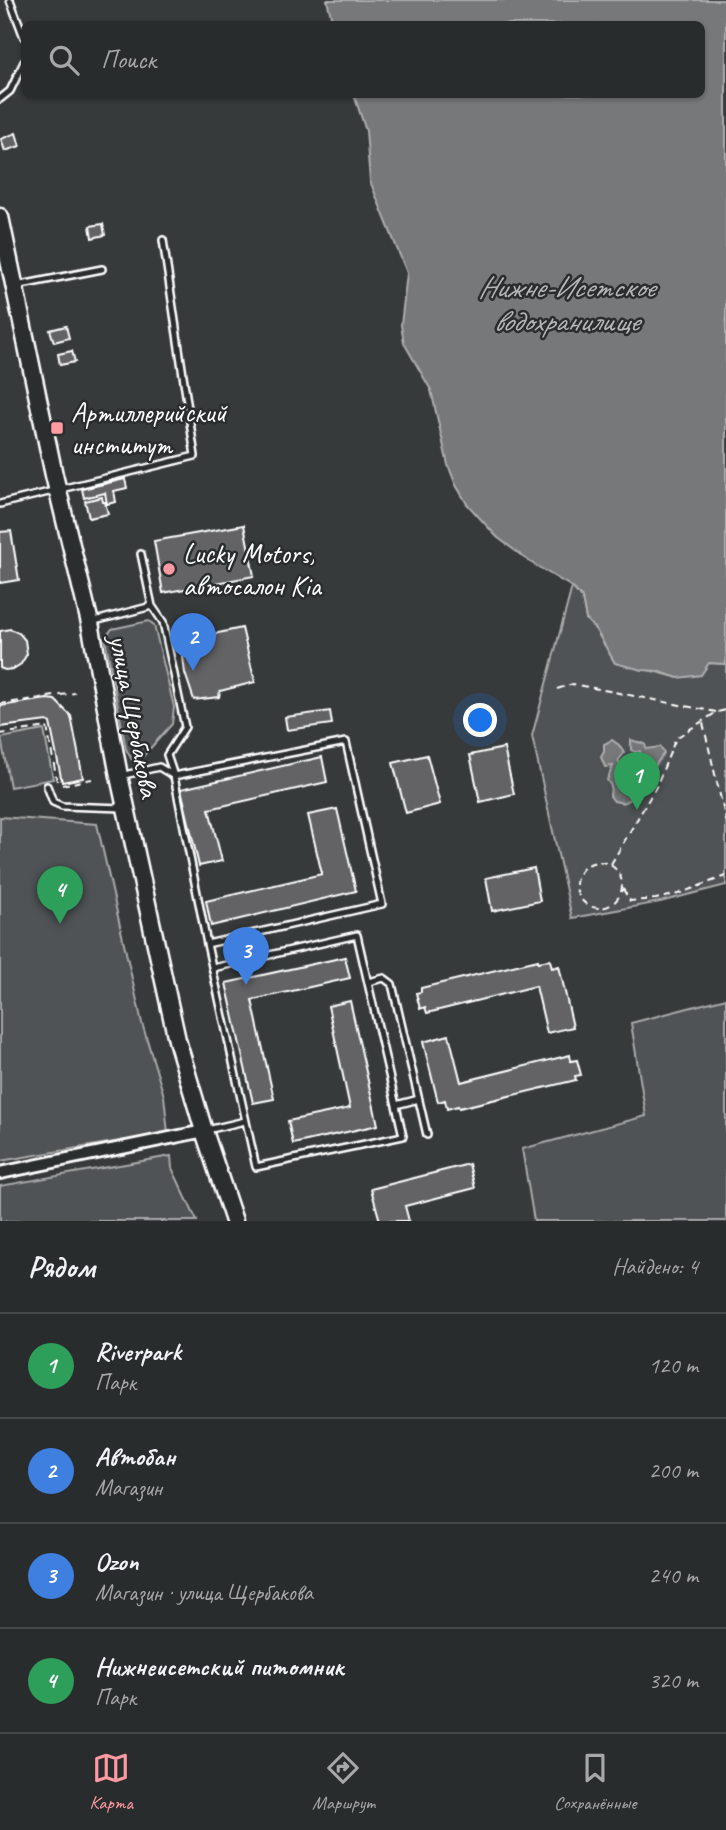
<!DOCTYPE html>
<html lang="ru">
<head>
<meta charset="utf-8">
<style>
  body { margin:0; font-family:Caveat,sans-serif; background:#313434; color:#f1f3f6 }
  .you { position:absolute; left:481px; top:721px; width:24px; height:24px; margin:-18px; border:5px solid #fff; border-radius:50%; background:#1a73e8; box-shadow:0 0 0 10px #1a73e833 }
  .badge { display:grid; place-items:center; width:46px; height:46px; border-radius:50%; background:#ff9aa2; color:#fff; font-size:23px; font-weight:700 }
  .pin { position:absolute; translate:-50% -58px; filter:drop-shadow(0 2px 4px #0008) }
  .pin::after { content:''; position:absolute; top:37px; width:24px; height:21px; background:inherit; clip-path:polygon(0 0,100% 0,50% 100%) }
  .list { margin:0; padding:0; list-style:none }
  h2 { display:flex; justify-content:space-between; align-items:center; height:91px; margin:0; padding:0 28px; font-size:30px }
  h2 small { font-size:23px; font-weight:400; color:#a5a7a9 }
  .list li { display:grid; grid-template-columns:46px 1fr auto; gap:21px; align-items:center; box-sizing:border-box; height:105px; padding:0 28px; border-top:2px solid #454848 }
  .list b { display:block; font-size:26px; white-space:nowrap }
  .list p { margin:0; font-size:23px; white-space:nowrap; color:#a5a7a9 }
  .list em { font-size:23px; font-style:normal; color:#a5a7a9 }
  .icon { flex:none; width:38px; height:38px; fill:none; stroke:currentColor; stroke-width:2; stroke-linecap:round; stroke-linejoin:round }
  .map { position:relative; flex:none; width:726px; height:1221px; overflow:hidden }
  .search { position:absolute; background:#292c2c; box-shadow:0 2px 5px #0004; left:21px; right:21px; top:21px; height:77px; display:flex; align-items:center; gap:18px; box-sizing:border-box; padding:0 24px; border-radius:10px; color:#a5a7a9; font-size:26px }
  .sheet { height:511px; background:#292c2c }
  nav { display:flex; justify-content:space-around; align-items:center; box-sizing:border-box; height:98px; border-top:2px solid #454848; background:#292c2c; font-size:19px; color:#a5a7a9 }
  nav a { display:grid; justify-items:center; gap:4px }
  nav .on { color:#ff9aa2 }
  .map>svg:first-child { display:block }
</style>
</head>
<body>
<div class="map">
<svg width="726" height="1221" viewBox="0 0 726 1221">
  <rect width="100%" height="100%" fill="#373a3b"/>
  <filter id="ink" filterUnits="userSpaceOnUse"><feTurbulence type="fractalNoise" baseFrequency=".0143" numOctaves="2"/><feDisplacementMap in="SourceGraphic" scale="14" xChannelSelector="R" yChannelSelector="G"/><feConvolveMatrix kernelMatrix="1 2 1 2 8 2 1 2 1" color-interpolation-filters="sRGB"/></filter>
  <g filter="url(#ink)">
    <path fill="#505354" stroke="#a8a9aa" stroke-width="2" d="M572,587L582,598L586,619L596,630L615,663C636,668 657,671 678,678L709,663L726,664V885L660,902L572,918L532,736Z
      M149,621L154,625L174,707L172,724L138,762L132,760L126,749L105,638L112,629Z
      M44,730L53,779L10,787L1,738Z
      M0,817L97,824L142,1023L164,1096L168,1133L0,1161Z
      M726,998V1221H534L522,1149L646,1116L631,1023Z
      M171,1156L172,1168L197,1221H0V1186Z"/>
    <path fill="#767879" stroke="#adaeaf" stroke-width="2" d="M327,0H726V664L709,663L701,675L678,678L657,671L642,670L615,663L596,630L586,619L582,598L572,587L530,562L497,537L467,504L456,485L448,465L431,390L404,343L401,325L407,273L370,181L366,131L354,95L702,94V24H333Z
      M612,740L619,745L624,753L618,761L619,763L633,767L641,764L640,751L635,752L631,750V740L645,744L646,749L660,747L664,753L654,767L642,771C644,787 637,796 623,803L614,801L610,796L611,786L607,780L613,766L605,767L601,757L604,752V744Z"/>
    <path fill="#636465" stroke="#fff" stroke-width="2" d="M16,133L20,146L5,151L1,139Z
      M103,224L105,235L92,238L90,226Z
      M66,326L69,338L54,342L50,330Z
      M72,351L75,362L60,365L58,354Z
      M125,479L127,488L114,491L116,502L107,504L105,493L84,498L82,489Z
      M102,497L103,502H105L108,514L89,518L85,501Z
      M244,525L254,576L163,593L154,541Z
      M11,531L19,580L0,583V532Z
      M242,628L255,682L220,691L219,697L194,700L185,673L181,641Z
      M10,629L19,633L25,640L27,654L21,664L13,669L5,670L0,668V631Z
      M47,699L55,700L71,716L83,778L62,782L50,723L47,721L0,727V706Z
      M330,711L332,724L287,730L285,717Z
      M504,748L514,794L480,802L470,755Z
      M427,755L440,804L406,813L393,763Z
      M322,757L327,782L209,809L222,861L199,866L181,789Z
      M337,809L356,891L211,926L206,901L322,874L308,815Z
      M534,868L540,901L492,911L486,878Z
      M345,957L350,978L252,1000L274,1099L253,1103L226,983Z
      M538,960V962L550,960L552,968L559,966L573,1027L547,1033L536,986L427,1013L425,1007L420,1009L416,993L421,992V988Z
      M350,1001L378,1125L293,1144L288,1121L350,1108L328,1006Z
      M449,1035L461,1082L570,1055L571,1061L577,1060L581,1075L575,1076L576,1080L459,1108L458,1106L447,1109L445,1100L438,1102L423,1042Z
      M469,1164L475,1188L405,1206L409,1221H380L371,1189Z"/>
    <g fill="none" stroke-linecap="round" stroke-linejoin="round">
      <defs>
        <path id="lane" d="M10,0L24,37
          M0,99L10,91L24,62
          M16,286L102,269
          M0,504L195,456L163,240
          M141,554L152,606L163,622L185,727L167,755L174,776L207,944L256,1167L403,1136L357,935L213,968
          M91,622L152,606
          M120,776L159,767L174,776L346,742L382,904L207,944
          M47,786L53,802L62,806L123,808
          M368,982L384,978L392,984L427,1135
          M396,1105L419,1099
          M207,1130L245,1121"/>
        <path id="street" d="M0,1173L204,1131"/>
        <path id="primary" d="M0,217L54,475L90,623L119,776L177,1040L204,1131L234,1221"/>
      </defs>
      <use href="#lane" stroke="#fff" stroke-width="10"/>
      <use href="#street" stroke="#fff" stroke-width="16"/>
      <use href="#primary" stroke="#fff" stroke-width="21"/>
      <path stroke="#fff" stroke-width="2" stroke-dasharray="7 5" stroke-linecap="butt" d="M557,689L573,684L716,712
        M0,704L75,693
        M703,723L726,821
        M0,734L47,727L57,781
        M62,785L92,779
        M576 885a23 23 0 1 1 46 0a23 23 0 1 1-46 0Z
        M611,864L656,787L676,738L717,712L726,710
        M623,889L630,901L656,899L678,894L726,876"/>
      <use href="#lane" stroke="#2a2d2e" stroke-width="5"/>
      <use href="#street" stroke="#2a2d2e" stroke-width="10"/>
      <use href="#primary" stroke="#2a2d2e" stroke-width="16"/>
    </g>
  </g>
  <g fill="#ff9aa2" stroke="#2a2d2e" stroke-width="2.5">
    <rect x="50" y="421" width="14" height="14" rx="3.5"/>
    <circle cx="169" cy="569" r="7"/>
  </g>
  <g text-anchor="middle" stroke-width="5" stroke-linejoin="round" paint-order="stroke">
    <g font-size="28" fill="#fff" stroke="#2a2d2e" text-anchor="start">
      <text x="71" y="422">Артиллерийский<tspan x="71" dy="32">институт</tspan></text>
      <text x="183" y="563">Lucky Motors,<tspan x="183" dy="32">автосалон Kia</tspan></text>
    </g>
    <g font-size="28" fill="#fff" stroke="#2a2d2e">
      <text transform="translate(135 716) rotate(79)" y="10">улица Щербакова</text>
    </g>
    <g font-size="30" font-style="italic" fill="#b4b5b5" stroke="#2a2d2e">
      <text x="566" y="297">Нижне-Исетское<tspan x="566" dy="34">водохранилище</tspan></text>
    </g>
  </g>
</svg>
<div class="you"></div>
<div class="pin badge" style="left:637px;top:810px;background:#2e9e5b">1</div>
<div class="pin badge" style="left:193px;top:671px;background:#3f7fe0">2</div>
<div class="pin badge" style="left:246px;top:985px;background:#3f7fe0">3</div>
<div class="pin badge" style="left:60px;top:924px;background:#2e9e5b">4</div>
<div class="search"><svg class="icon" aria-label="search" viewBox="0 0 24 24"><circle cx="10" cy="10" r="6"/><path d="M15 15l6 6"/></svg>Поиск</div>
</div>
<section class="sheet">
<h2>Рядом<small>Найдено: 4</small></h2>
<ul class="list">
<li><span class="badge" style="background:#2e9e5b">1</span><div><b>Riverpark</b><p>Парк</p></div><em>120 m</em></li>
<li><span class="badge" style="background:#3f7fe0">2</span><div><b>Автобан</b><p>Магазин</p></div><em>200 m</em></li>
<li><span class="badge" style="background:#3f7fe0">3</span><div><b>Ozon</b><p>Магазин · улица Щербакова</p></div><em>240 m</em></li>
<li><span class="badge" style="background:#2e9e5b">4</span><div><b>Нижнеисетский питомник</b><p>Парк</p></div><em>320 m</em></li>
</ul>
</section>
<nav>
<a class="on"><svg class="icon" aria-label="map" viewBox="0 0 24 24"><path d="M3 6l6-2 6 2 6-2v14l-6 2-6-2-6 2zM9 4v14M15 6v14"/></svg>Карта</a>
<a><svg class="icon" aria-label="directions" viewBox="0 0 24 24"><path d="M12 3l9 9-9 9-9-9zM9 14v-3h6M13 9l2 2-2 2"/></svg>Маршрут</a>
<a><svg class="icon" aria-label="saved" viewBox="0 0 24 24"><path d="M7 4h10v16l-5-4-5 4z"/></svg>Сохранённые</a>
</nav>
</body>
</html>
